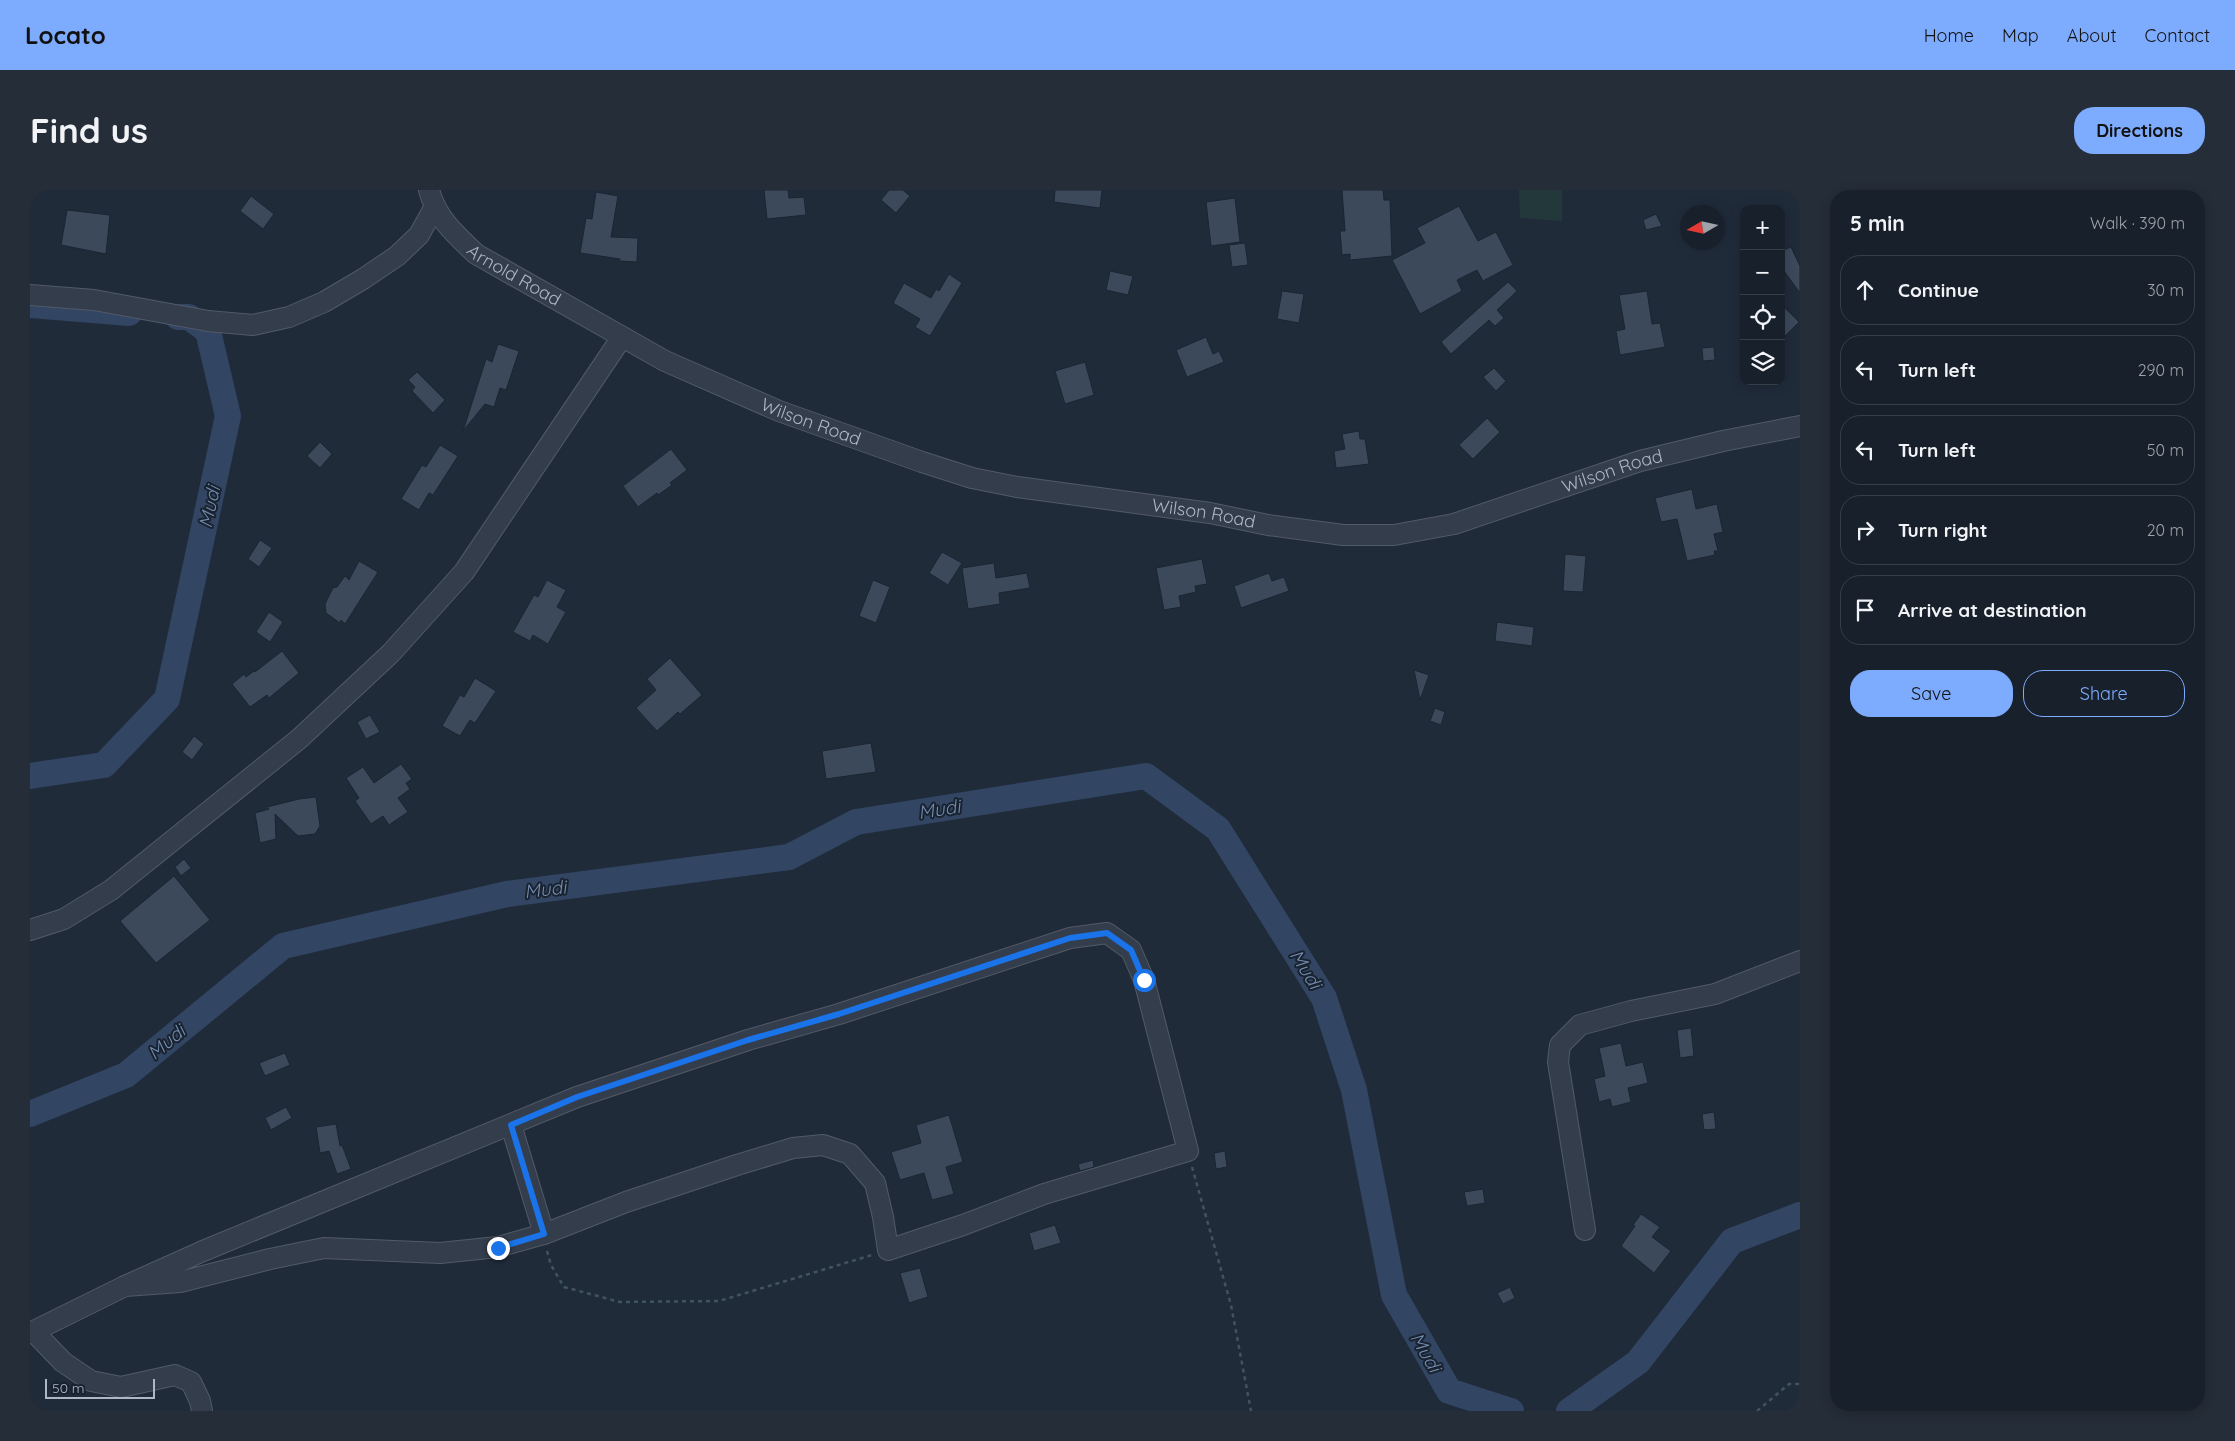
<!DOCTYPE html>
<html lang="en">
<head>
<meta charset="utf-8">
<style>
  body { margin:0; font-family:Quicksand,sans-serif; background:#252d38; color:#f1f3f6 }
  .controls { position:absolute; right:15px; top:15px; display:grid; overflow:hidden; border-radius:10px; box-shadow:0 2px 12px #0003 }
  .controls button { width:45px; height:45px; display:grid; place-items:center; padding:0; border:0; border-bottom:1px solid #363e48; background:#18202c; color:#f1f3f6; font:25px sans-serif }
  .compass { position:absolute; left:1650px; top:15px; width:45px; height:45px; border-radius:50%; background:#18202c; box-shadow:0 2px 12px #0003; rotate:261deg }
  .scale { position:absolute; left:15px; bottom:12px; width:110px; box-sizing:border-box; padding-left:5px; border:2px solid #afb7c7; border-top:0; font-size:14px; line-height:18px; white-space:nowrap; color:#afb7c7; -webkit-text-stroke:4px #19222f; paint-order:stroke }
  .stop { position:absolute; width:15px; height:15px; margin:-11px; border:4px solid #1a73e8; border-radius:50%; background:#fff }
  .stop.end { background:#1a73e8; border-color:#fff; box-shadow:0 1px 5px #0008 }
  .list { margin:0; padding:0; list-style:none }
  h2 { display:flex; justify-content:space-between; align-items:center; height:65px; margin:0; padding:0 20px; font-size:21px }
  h2 small { font-size:16px; font-weight:400; color:#9fa3a9 }
  .list li { display:grid; grid-template-columns:32px 1fr auto; gap:15px; align-items:center; box-sizing:border-box; height:70px; margin:0 10px 10px; padding:0 10px; border:1px solid #363e48; border-radius:20px }
  .list b { display:block; font-size:19px; white-space:nowrap }
  .list em { font-size:16px; font-style:normal; color:#9fa3a9 }
  .actions { display:flex; gap:10px; padding:15px 20px }
  .actions a { flex:1; padding:11px 0; border:1px solid #7dabfd; border-radius:20px; text-align:center; font-size:18px; color:#7dabfd }
  .actions .main { background:#7dabfd; color:#111 }
  .icon { flex:none; width:28px; height:28px; fill:none; stroke:currentColor; stroke-width:2; stroke-linecap:round; stroke-linejoin:round }
  .map { position:relative; flex:none; width:1770px; height:1221px; overflow:hidden; border-radius:20px }
  header { display:flex; align-items:center; gap:30px; box-sizing:border-box; height:70px; padding:0 25px; background:#7dabfd; color:#111 }
  header strong { font-size:24px }
  nav { display:flex; gap:28px; margin-inline-start:auto; font-size:18px }
  .intro { display:flex; align-items:center; justify-content:space-between; box-sizing:border-box; height:120px; padding:0 30px }
  h1 { margin:0; font-size:35px }
  .button { padding:12px 22px; border-radius:20px; background:#7dabfd; color:#111; font-size:18px; font-weight:700 }
  main { display:flex; gap:30px; padding:0 30px }
  aside { flex:1; background:#18202c; border-radius:20px; box-shadow:0 2px 12px #0003 }
  .map>svg:first-child { display:block }
</style>
</head>
<body>
<header>
<strong>Locato</strong>
<nav><a>Home</a><a>Map</a><a>About</a><a>Contact</a></nav>
</header>
<div class="intro"><h1>Find us</h1><a class="button">Directions</a></div>
<main>
<div class="map">
<svg width="1770" height="1221" viewBox="0 0 1770 1221">
  <rect width="100%" height="100%" fill="#202b3a"/>
  <path fill="#22383b" d="M1489,0H1532V31L1490,28Z"/>
  <g fill="none" stroke-linecap="round" stroke-linejoin="round">
    <path stroke="#324563" stroke-width="26" d="M0,115L99,123
      M0,586L74,575L137,509L198,226L178,141L159,127H148
      M0,924L96,885L253,756L477,704L759,667L826,632L1116,586L1188,639L1294,808L1324,900L1364,1105L1419,1201L1481,1221
      M1539,1221L1608,1172L1702,1051L1770,1025"/>
  </g>
  <path fill="#3c495b" stroke="#1b2431" d="M734,0H758L759,8L774,7L776,25L737,29Z
    M859,0H873L880,6L866,23L851,10Z
    M1025,0H1072L1070,18L1024,12Z
    M1312,0H1353L1354,10H1360L1362,66L1320,70V64L1312,65L1310,41H1315Z
    M566,2L588,6L581,47L608,48L607,72L589,71L590,69L550,63L556,28L562,29Z
    M221,6L244,24L233,39L210,21Z
    M1205,8L1210,52L1181,56L1176,12Z
    M1429,16L1448,51L1466,42L1483,75L1453,91L1447,80L1427,90L1432,101L1390,124L1362,70L1395,53L1387,38Z
    M37,20L80,25L76,64L31,55Z
    M1626,24L1632,36L1616,40L1613,30Z
    M1215,53L1218,75L1202,77L1199,55Z
    M1761,57L1770,76V103L1751,77V61Z
    M1080,81L1103,86L1098,105L1076,100Z
    M919,84L932,93L900,146L885,137L890,129L863,113L874,93L901,108L906,99L909,101Z
    M1478,92L1487,101L1467,120L1474,128L1465,136L1459,130L1421,164L1411,152Z
    M1252,101L1274,104L1269,133L1247,129Z
    M1617,101L1622,134L1630,133L1635,157L1590,165L1586,141L1595,139L1589,105Z
    M1751,114L1769,132L1751,150Z
    M1176,147L1183,164L1189,161L1194,172L1157,187L1146,160Z
    M468,154L489,161L476,200L470,198L464,217L455,214L433,241L456,169L462,172Z
    M1684,157L1685,170L1673,171L1672,158Z
    M1055,172L1064,205L1035,214L1025,181Z
    M1464,178L1476,191L1466,201L1453,187Z
    M387,182L415,210L403,223L382,201L385,197L378,190Z
    M1457,228L1470,242L1443,269L1429,255Z
    M1329,241L1330,249H1335L1339,274L1306,278L1304,261L1315,259L1312,244Z
    M290,252L302,264L290,278L277,266Z
    M410,255L428,266L403,305L399,303L389,320L371,309L392,275L396,277Z
    M641,259L657,280L640,293L642,295L628,305L627,303L608,317L593,296Z
    M1662,299L1666,319L1687,314L1693,342L1684,344L1688,361H1684L1685,365L1657,371L1647,329L1631,332L1625,308Z
    M230,350L242,358L229,377L218,369Z
    M912,362L932,373L918,395L899,383Z
    M1535,364L1556,366L1553,402L1533,401Z
    M1172,369L1177,394L1165,396L1166,402L1149,406L1151,417L1134,420L1126,378Z
    M329,371L348,382L315,434L311,430L310,433L296,423L295,414L303,398L307,397L315,386L319,390Z
    M964,373L966,388L997,383L1000,398L969,403L970,414L938,419L932,378Z
    M1239,383L1242,391L1254,387L1259,401L1211,418L1204,396Z
    M517,390L536,400L527,417L536,422L518,454L503,445L500,451L483,442L504,405L508,407Z
    M843,390L860,397L846,433L829,426Z
    M239,422L253,432L240,452L226,442Z
    M1467,432L1504,437L1502,456L1465,451Z
    M252,461L269,483L239,508L237,505L220,517L202,494L214,484L216,487L224,481L225,482Z
    M640,468L672,505L650,524L648,522L627,541L606,518L626,500L617,489Z
    M1384,480L1399,485L1390,510Z
    M445,488L466,501L445,533L440,530L430,546L412,536L430,505L434,507Z
    M1405,518L1415,522L1411,535L1400,531Z
    M340,525L350,542L336,549L327,532Z
    M164,546L174,554L162,570L152,562Z
    M841,553L846,582L796,589L792,561Z
    M371,574L382,589L376,593L380,599L368,608L378,622L359,635L353,626L341,634L325,611L329,608L316,588L333,577L344,593Z
    M286,607L290,636L285,644L268,646L245,624L246,649L230,653L225,623L239,619L237,617L269,609Z
    M154,669L161,678L151,686L145,677Z
    M144,686L180,730L126,773L90,731Z
    M1661,838L1664,866L1650,868L1647,840Z
    M1591,853L1596,876L1613,872L1618,893L1598,898L1601,912L1582,917L1580,909L1569,912L1564,889L1575,886L1569,858Z
    M255,863L260,875L235,886L229,873Z
    M256,917L262,928L241,940L235,928Z
    M1684,922L1686,939L1674,940L1672,924Z
    M919,925L933,972L916,977L924,1004L902,1010L894,983L870,990L861,962L891,953L886,935Z
    M306,934L310,956L312,955L321,979L307,984L299,961L290,963L286,937Z
    M1195,961L1197,977L1186,979L1184,963Z
    M1063,970L1064,977L1050,981L1048,974Z
    M1453,999L1455,1013L1437,1016L1434,1002Z
    M1611,1024L1630,1037L1622,1047L1641,1061L1624,1083L1591,1056L1605,1036L1603,1035Z
    M1025,1035L1031,1053L1004,1061L999,1043Z
    M890,1078L898,1107L879,1113L870,1083Z
    M1480,1097L1485,1108L1473,1114L1467,1103Z"/>
  <g fill="none" stroke-linecap="round" stroke-linejoin="round">
    <defs>
      <g id="minor">
        <path id="s1" d="M399,0C407,29 425,44 446,64L635,171L749,221L892,272L942,288L987,297L1180,323L1238,335L1313,345H1364L1424,334L1610,271L1693,251L1770,236"/>
        <path d="M0,105L64,110L178,131L223,135L259,127L294,112L333,89L367,66L389,45L404,18"/>
        <path d="M0,740L34,729L81,700L269,549L361,463L434,382L592,147"/>
        <path d="M481,935L514,1044"/>
        <path d="M1555,1040L1528,872L1530,855L1550,835L1601,821L1685,804L1770,771"/>
        <path d="M4,1142L33,1172L61,1191L91,1197L145,1185L161,1192L170,1211L172,1221"/>
        <path d="M0,1143L95,1096L173,1061L547,907L718,850L809,824L1040,748L1077,743L1101,760L1114,790L1158,961L1014,1004L933,1035L858,1060L853,1027L845,993L820,964L793,955L763,958L707,975L596,1012L514,1044L468,1057L410,1063L294,1058L240,1069L150,1092L95,1096"/>
      </g>
    </defs>
    <use href="#minor" stroke="#525a68" stroke-width="22"/>
    <path stroke="#405559" stroke-width="2.5" stroke-dasharray="4 4" stroke-linecap="butt" d="M1162,977L1201,1115L1221,1221
      M517,1061L521,1075L534,1097L590,1112L689,1111L842,1065
      M1727,1221L1759,1194H1770"/>
    <use href="#minor" stroke="#343d4b" stroke-width="20"/>
  </g>
  <g fill="none" stroke-linecap="round" stroke-linejoin="round">
    <path stroke="#1a73e8" stroke-width="6" d="M468,1058L514,1044L481,935L547,907L718,850L809,824L1040,748L1077,743L1101,760L1114,790"/>
  </g>
  <g text-anchor="middle" stroke-width="4" stroke-linejoin="round" paint-order="stroke">
    <g font-size="18" fill="#afb7c7" stroke="#19222f">
      <text dy="6" stroke="none"><textPath href="#s1" startOffset="124">Arnold Road</textPath></text>
      <text dy="6" stroke="none"><textPath href="#s1" startOffset="456">Wilson Road</textPath></text>
      <text dy="6" stroke="none"><textPath href="#s1" startOffset="1281">Wilson Road</textPath></text>
      <text dy="6" stroke="none"><textPath href="#s1" startOffset="861">Wilson Road</textPath></text>
    </g>
    <g font-size="19" font-style="italic" fill="#748db1" stroke="#19222f">
      <text transform="translate(179 317) rotate(-78)" y="7">Mudi</text>
      <text transform="translate(909 619) rotate(-9)" y="7">Mudi</text>
      <text transform="translate(515 699) rotate(-7)" y="7">Mudi</text>
      <text transform="translate(1276 779) rotate(58)" y="7">Mudi</text>
      <text transform="translate(136 852) rotate(-40)" y="7">Mudi</text>
      <text transform="translate(1396 1162) rotate(60)" y="7">Mudi</text>
    </g>
  </g>
</svg>
<div class="controls">
<button>+</button>
<button>−</button>
<button><svg class="icon" aria-label="locate" viewBox="0 0 24 24"><circle cx="12" cy="12" r="6"/><path d="M12 2v4M12 18v4M2 12h4M18 12h4"/></svg></button>
<button><svg class="icon" aria-label="layers" viewBox="0 0 24 24"><path d="M12 4l9 5-9 5-9-5zM3 14l9 5 9-5"/></svg></button>
</div>
<svg class="compass" viewBox="-18 -18 36 36"><path d="M0-13l5 13h-10z" fill="#e53935"/><path d="M0 13l5-13h-10z" fill="#9fa3a9"/></svg>
<div class="scale">50 m</div>
<div class="stop" style="left:1114px;top:790px"></div>
<div class="stop end" style="left:468px;top:1058px"></div>
</div>
<aside>
<h2>5 min<small>Walk · 390 m</small></h2>
<ul class="list">
<li><svg class="icon" aria-label="ahead" viewBox="0 0 24 24"><path d="M12 20V5M6 11l6-6 6 6"/></svg><div><b>Continue</b></div><em>30 m</em></li>
<li><svg class="icon" aria-label="left" viewBox="0 0 24 24"><path d="M17 20v-9H6M10 6l-5 5 5 5"/></svg><div><b>Turn left</b></div><em>290 m</em></li>
<li><svg class="icon" aria-label="left" viewBox="0 0 24 24"><path d="M17 20v-9H6M10 6l-5 5 5 5"/></svg><div><b>Turn left</b></div><em>50 m</em></li>
<li><svg class="icon" aria-label="right" viewBox="0 0 24 24"><path d="M7 20v-9h11M14 6l5 5-5 5"/></svg><div><b>Turn right</b></div><em>20 m</em></li>
<li><svg class="icon" aria-label="arrive" viewBox="0 0 24 24"><path d="M6 21V4h12l-3 4 3 4H6"/></svg><div><b>Arrive at destination</b></div></li>
</ul>
<div class="actions"><a class="main">Save</a><a>Share</a></div>
</aside>
</main>
</body>
</html>
